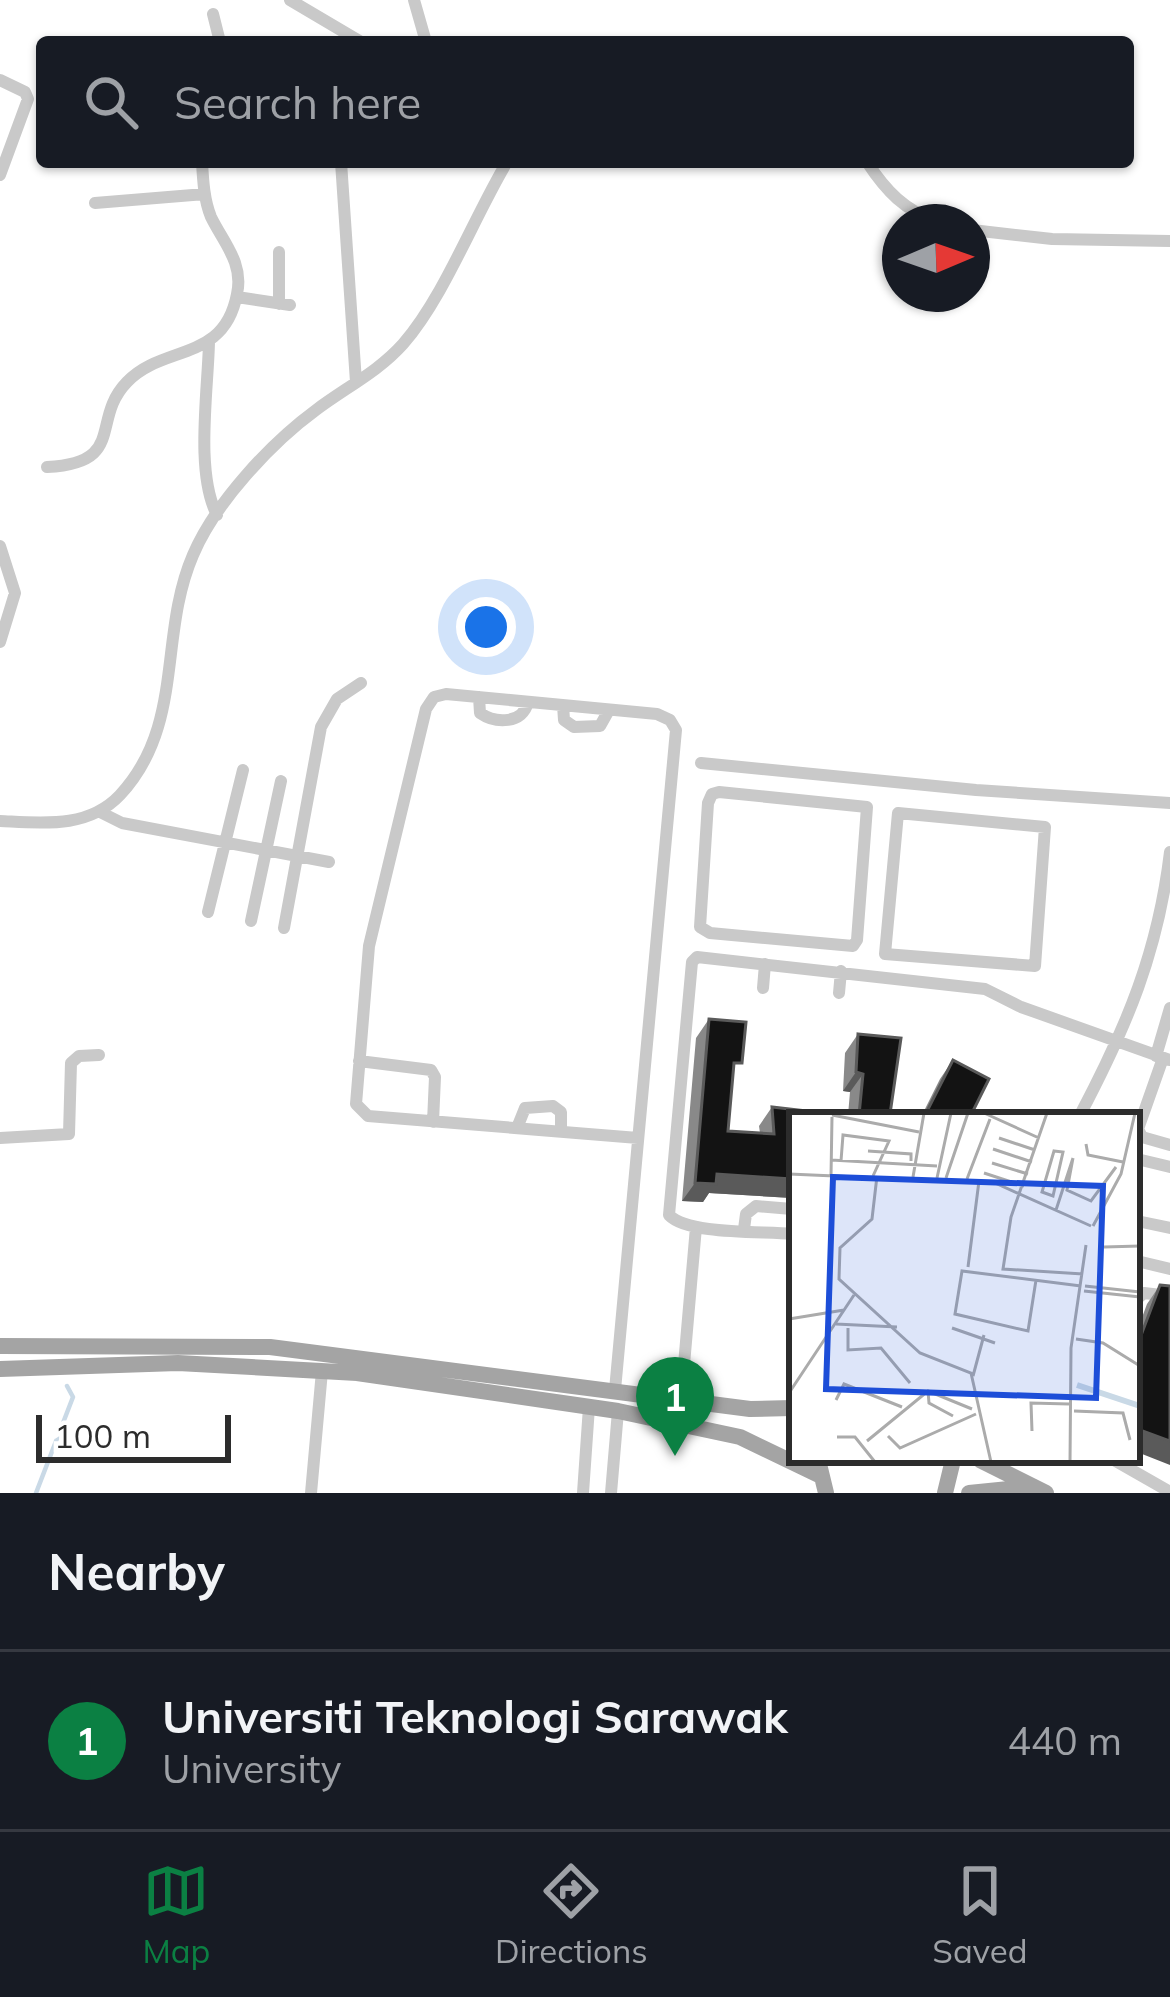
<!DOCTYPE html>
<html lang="en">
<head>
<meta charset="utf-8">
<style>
  body { margin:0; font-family:Mulish,sans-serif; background:#20242c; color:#f1f3f6 }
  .compass { position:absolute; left:882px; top:204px; width:108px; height:108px; border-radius:50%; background:#171b24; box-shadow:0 3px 9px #0004; rotate:88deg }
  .scale { position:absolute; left:36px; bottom:30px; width:195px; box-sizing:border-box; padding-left:12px; border:6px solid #2c2c2c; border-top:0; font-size:33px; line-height:42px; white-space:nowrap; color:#2c2c2c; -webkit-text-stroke:9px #fff; paint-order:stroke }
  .you { position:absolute; left:486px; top:627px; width:42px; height:42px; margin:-30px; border:9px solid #fff; border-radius:50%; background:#1a73e8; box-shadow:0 0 0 18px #1a73e833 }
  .badge { display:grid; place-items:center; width:78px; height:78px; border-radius:50%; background:#0b8043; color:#fff; font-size:39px; font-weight:700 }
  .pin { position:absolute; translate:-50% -99px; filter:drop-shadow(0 3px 6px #0008) }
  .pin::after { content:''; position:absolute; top:63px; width:42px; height:36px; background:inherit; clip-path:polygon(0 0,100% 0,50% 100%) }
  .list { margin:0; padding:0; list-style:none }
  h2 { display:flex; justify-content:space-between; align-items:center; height:156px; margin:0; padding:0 48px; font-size:51px }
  h2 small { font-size:39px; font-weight:400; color:#9ea1a6 }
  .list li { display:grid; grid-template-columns:78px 1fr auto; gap:36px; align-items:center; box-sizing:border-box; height:180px; padding:0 48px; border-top:3px solid #363941 }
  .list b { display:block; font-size:45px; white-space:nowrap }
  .list p { margin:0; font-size:39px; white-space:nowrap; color:#9ea1a6 }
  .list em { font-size:39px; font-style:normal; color:#9ea1a6 }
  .icon { flex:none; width:66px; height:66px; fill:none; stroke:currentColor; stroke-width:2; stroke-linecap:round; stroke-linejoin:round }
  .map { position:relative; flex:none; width:1170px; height:1493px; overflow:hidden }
  .search { position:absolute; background:#171b24; box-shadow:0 3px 9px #0004; left:36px; right:36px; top:36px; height:132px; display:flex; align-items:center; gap:30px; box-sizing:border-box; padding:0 42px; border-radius:12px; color:#9ea1a6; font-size:45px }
  .sheet { height:336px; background:#171b24 }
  nav { display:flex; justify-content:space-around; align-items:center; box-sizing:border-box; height:168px; border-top:3px solid #363941; background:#171b24; font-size:33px; color:#9ea1a6 }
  nav a { display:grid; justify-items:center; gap:6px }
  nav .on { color:#0b8043 }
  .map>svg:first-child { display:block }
</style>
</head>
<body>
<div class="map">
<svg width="1170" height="1493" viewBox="0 0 1170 1493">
  <rect width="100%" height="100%" fill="#fff"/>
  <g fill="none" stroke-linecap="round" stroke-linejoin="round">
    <path stroke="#c9d9e6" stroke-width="4.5" d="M36,1493L73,1397L67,1386"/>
    <path stroke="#c9c9c9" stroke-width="12" d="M290,0L361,42
      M414,0L426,42
      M213,14L220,42
      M0,80L25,92L28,99L0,175
      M341,162L356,382
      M867,162C886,191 905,211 938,222
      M95,203L205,194
      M972,230L1052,239L1170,241
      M237,297L290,305
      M279,304V252
      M209,342C208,391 195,472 217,515
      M47,467C127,463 90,420 127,382C163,344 224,363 237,294C244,263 223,242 211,217C204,200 203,180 202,162
      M0,546L15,593L0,642
      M479,697L480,713C496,724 523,724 528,702
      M563,705L564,720L574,727L600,726L609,710
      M701,763L976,790L1170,803
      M719,792L867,807L857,940L853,946L710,933L700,927L708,803L712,794Z
      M100,812L122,823L329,862
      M898,813L1045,827L1035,966L885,954Z
      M0,821C42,823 88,829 120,795C185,725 158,636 193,555C215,503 271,443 316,410C345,388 378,372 403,344C444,297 474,217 507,162
      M208,912L243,770
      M251,921L281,781
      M284,928L321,727L337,699L361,683
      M763,988L765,964
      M839,993L841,971
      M1156,1056L1170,1008
      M1163,1058L1138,1129L1142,1137L1170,1145
      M359,1061L431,1070L435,1077L433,1122
      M1080,1115C1127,1026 1158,952 1170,852
      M517,1128L525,1108L553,1106L561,1112V1132
      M0,1138L69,1134L71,1063L79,1056L99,1055
      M1137,1159L1170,1167
      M1137,1221L1170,1228
      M744,1229L746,1214L756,1206L792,1209
      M792,1234C762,1231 688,1235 669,1215L692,962L697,957L985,989L1021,1007L1170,1060
      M1137,1261L1170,1269
      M1137,1299L1144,1293L1170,1296
      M615,1390L676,730L670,720L657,714L446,694L434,697L426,709L369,946L356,1104L368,1116L638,1138
      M681,1399L696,1227
      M1114,1460L1170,1492
      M311,1493L322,1371
      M583,1493L589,1407
      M611,1493L618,1411"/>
    <path stroke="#a4a4a4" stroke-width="16" d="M0,1346L270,1347L750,1409L792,1408
      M0,1369L178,1363L357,1373L618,1411L740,1437L819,1475
      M818,1460L826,1493
      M980,1460L1046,1493
      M945,1493L953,1460
      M969,1493L1029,1487"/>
  </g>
  <path fill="#898989" d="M709,1019L733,1076L728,1131L760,1133L759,1126L772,1107L792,1198L709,1193L703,1202L682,1201L696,1038Z
    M858,1034L890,1114L894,1115H848L850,1092L843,1091L845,1053Z
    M953,1060L971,1115H922L940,1079Z
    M1160,1285L1137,1452V1331L1147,1304Z"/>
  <path fill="#5a5a5a" d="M856,1072L863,1074L850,1092L843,1091Z
    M717,1174L792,1179V1198L709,1193L703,1202L682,1201L695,1183Z
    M1137,1429L1170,1441V1465L1137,1452Z"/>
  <path fill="#131313" stroke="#5a5a5a" stroke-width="3" d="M709,1019L746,1022L742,1063H734L728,1131L774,1134L772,1107L816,1112V1115H792V1179L717,1174L716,1184L695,1183Z
    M858,1034L901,1038L890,1114L894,1115H859L863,1074L856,1072Z
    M953,1060L989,1079L971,1115H925Z
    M1160,1285L1170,1286V1441L1137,1429V1346Z"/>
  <g transform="translate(789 1112)">
    <rect width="351" height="351" fill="#fff"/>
    <path fill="none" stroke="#c9d9e6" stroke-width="6" d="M288,273L351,294"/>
    <path fill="none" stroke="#ababab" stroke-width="3" d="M195,1L250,26M258,1L222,105L214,157L294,162M43,3L130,20M210,26L246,38M297,32L299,43L334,50M204,37L243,50M79,39L122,42V49M265,39L274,40L264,84L253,80ZM284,46L278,78L302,89L327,55M42,48L148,54M52,49L54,23L100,29L84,64M203,51L239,62M195,61L235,74M0,62L206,71L302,114M42,64L43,5M88,64L83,107L51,136L50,167L131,241L182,261L202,350M124,65L135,1M148,66L162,1M157,66L179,1M178,67L201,7M267,98L284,46M304,114L332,62L346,1M315,135L351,134M179,155L190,69M247,168L239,219L166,202L173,159L292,174M296,174L351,180M295,179L351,185M0,207L55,198M47,212L108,215M59,216V238L92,236L121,271M163,216L206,231M287,227L314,231L351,254M184,264L195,223M139,279L140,291L164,304M0,281L65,183M47,288L55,272L113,295M285,299L334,301L341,328M243,319L242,291L280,292M99,324L111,336L187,302M48,325H66L86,350M78,329L139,279L183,297M281,350L282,236L297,133"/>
    <path fill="#1d4ed8" fill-opacity="0.15" stroke="#1d4ed8" stroke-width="6" d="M44,65L314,74L307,286L37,277Z"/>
    <rect width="351" height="351" fill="none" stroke="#2c2c2c" stroke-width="6"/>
  </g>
</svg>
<svg class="compass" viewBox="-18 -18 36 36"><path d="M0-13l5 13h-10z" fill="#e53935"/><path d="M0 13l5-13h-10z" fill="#9ea1a6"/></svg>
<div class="scale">100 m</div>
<div class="you"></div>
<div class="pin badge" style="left:675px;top:1456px">1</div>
<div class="search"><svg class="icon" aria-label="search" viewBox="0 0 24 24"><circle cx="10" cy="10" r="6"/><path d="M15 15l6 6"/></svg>Search here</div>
</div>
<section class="sheet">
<h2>Nearby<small></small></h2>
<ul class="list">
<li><span class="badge">1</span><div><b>Universiti Teknologi Sarawak</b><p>University</p></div><em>440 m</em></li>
</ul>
</section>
<nav>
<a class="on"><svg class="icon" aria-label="map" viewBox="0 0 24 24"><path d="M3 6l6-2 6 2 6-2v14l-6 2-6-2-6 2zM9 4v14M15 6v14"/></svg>Map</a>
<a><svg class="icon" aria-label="directions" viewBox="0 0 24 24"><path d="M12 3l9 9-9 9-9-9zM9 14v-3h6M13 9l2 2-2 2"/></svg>Directions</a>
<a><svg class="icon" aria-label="saved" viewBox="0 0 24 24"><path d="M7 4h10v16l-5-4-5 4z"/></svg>Saved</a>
</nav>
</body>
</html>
